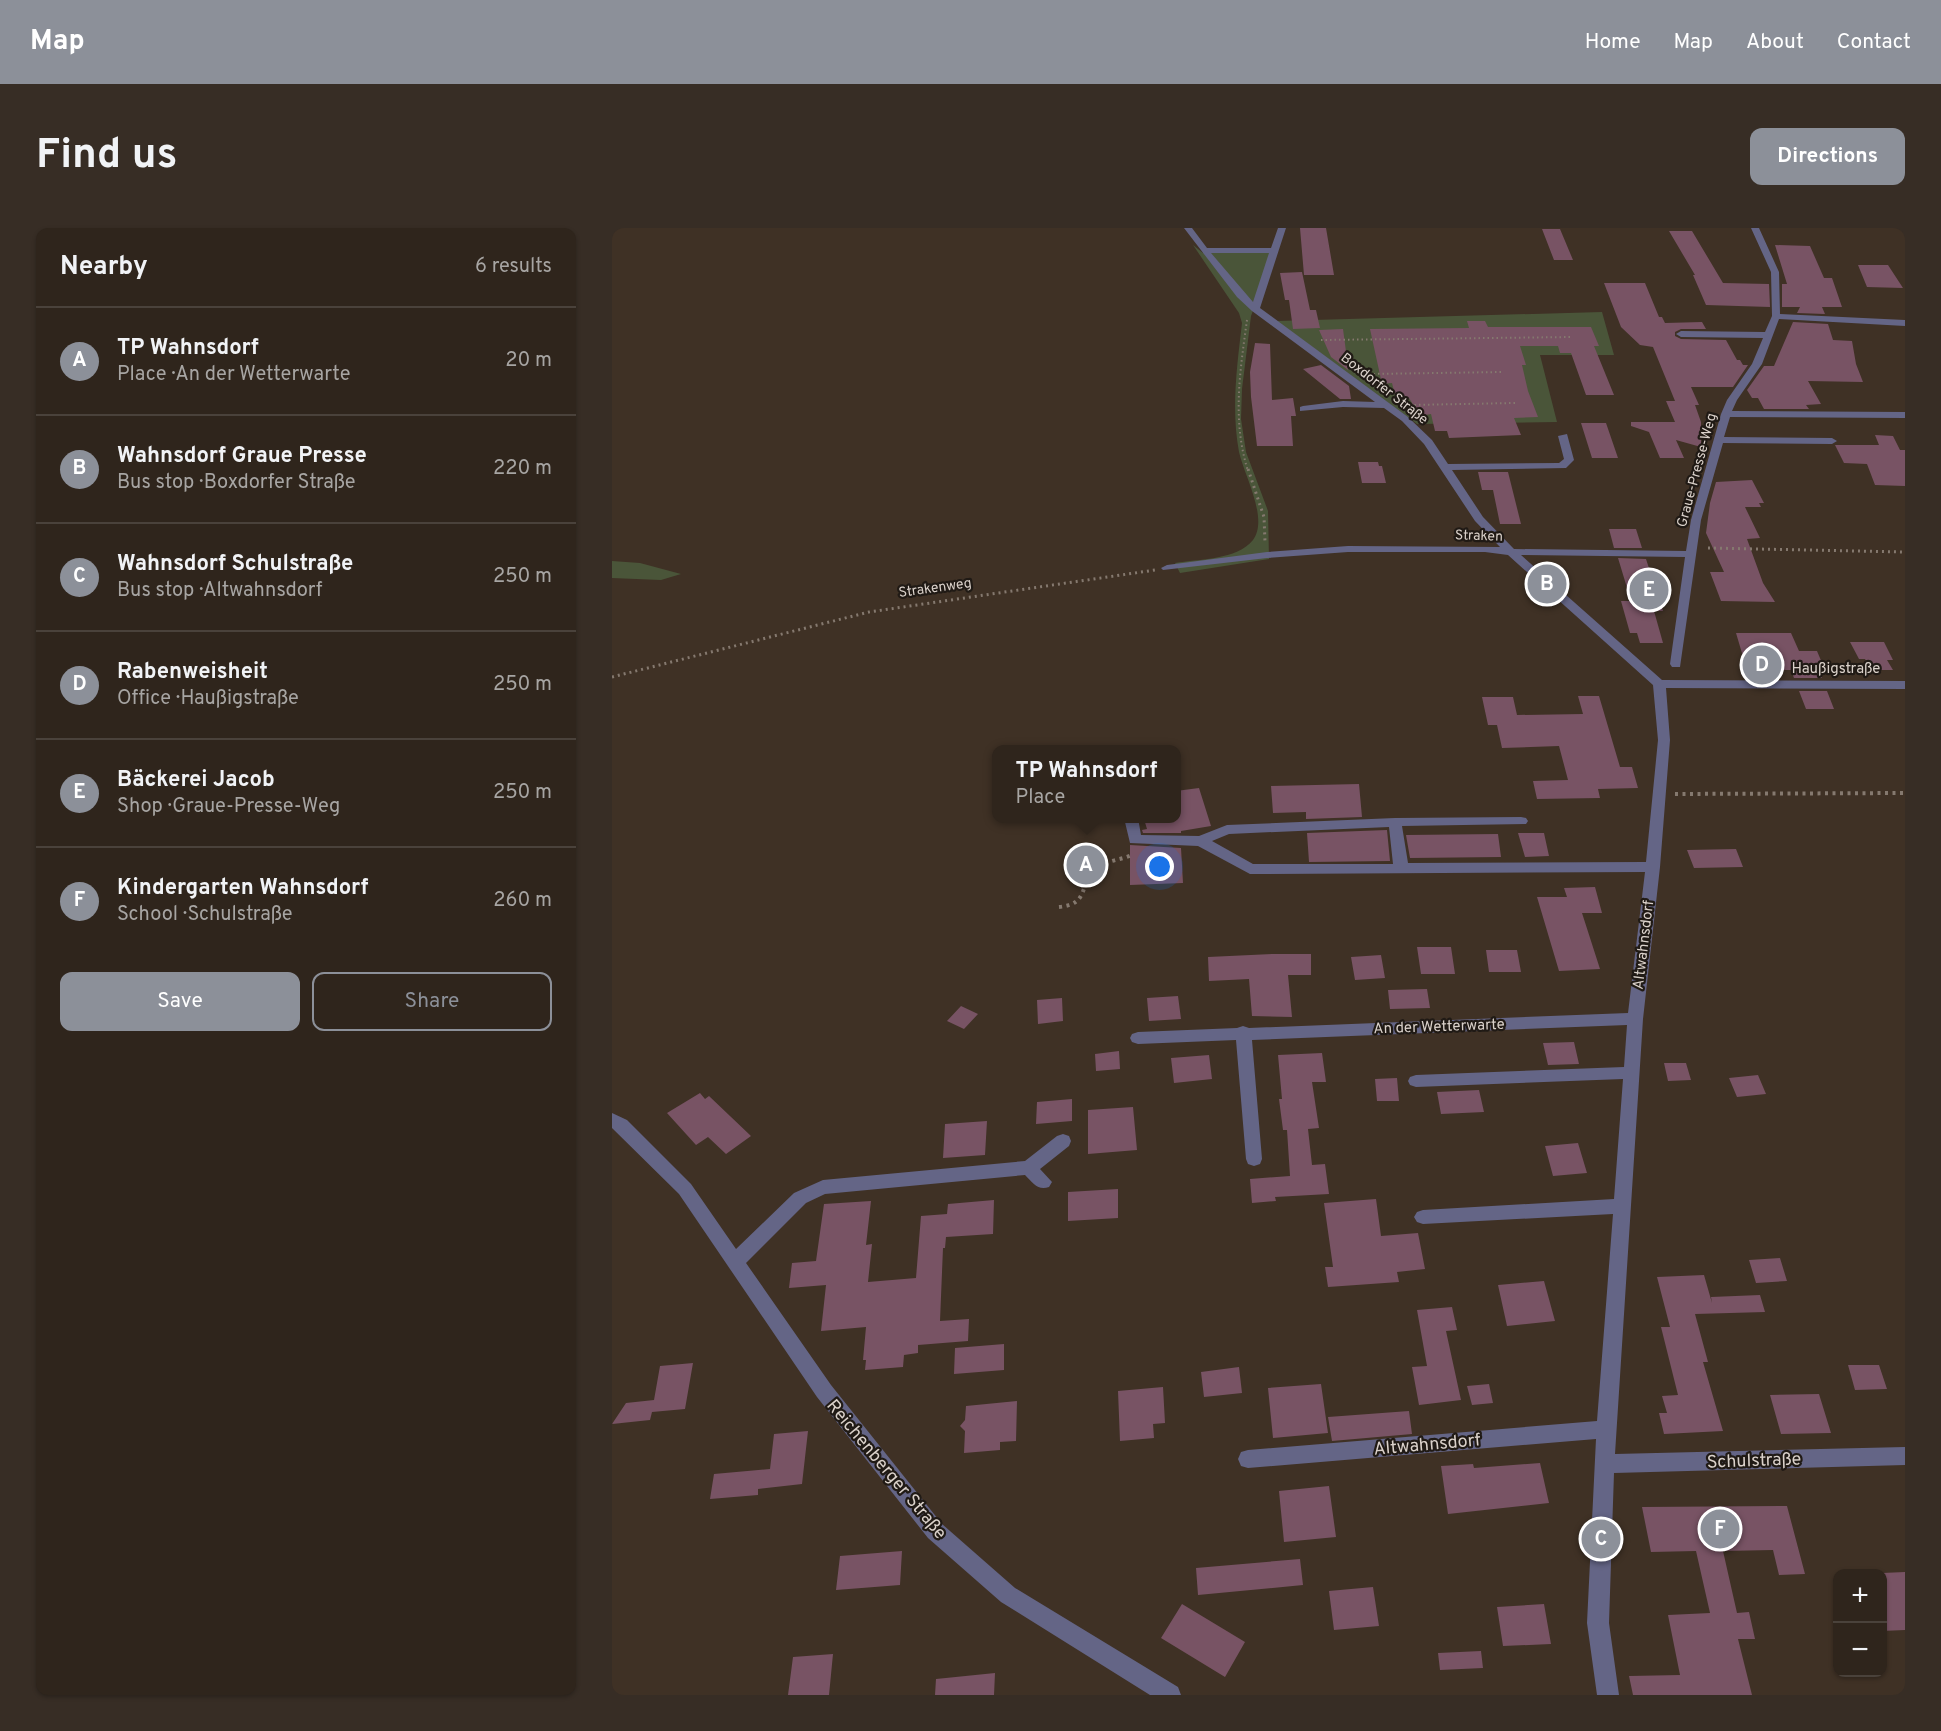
<!DOCTYPE html>
<html lang="en">
<head>
<meta charset="utf-8">
<style>
  body { margin:0; font-family:Overpass,sans-serif; background:#372d25; color:#f1f3f6 }
  .controls { position:absolute; right:18px; bottom:18px; display:grid; overflow:hidden; border-radius:12px; box-shadow:0 2px 4px #0004 }
  .controls button { width:54px; height:54px; display:grid; place-items:center; padding:0; border:0; border-bottom:2px solid #4a423b; background:#2f251c; color:#f1f3f6; font:30px sans-serif }
  .you { position:absolute; left:548px; top:639px; width:21px; height:21px; margin:-15px; border:4px solid #fff; border-radius:50%; background:#1a73e8; box-shadow:0 0 0 9px #1a73e833 }
  .badge { display:grid; place-items:center; width:39px; height:39px; border-radius:50%; background:#8c9099; color:#fff; font-size:20px; font-weight:700 }
  .pin { position:absolute; translate:-50% -50%; border:3px solid #fff; box-shadow:0 2px 6px #0006 }
  .popup { position:absolute; left:380px; top:517px; width:189px; height:78px; box-sizing:border-box; display:grid; place-content:center; border-radius:12px; background:#2f251c; filter:drop-shadow(0 2px 4px #0005); font-size:20px; white-space:nowrap; color:#a7a5a3 }
  .popup b { font-size:22px; color:#f1f3f6 }
  .popup::after { content:''; position:absolute; left:50%; top:100%; margin-left:-12px; border:12px solid transparent; border-top-color:#2f251c }
  .list { margin:0; padding:0; list-style:none }
  h2 { display:flex; justify-content:space-between; align-items:center; height:78px; margin:0; padding:0 24px; font-size:26px }
  h2 small { font-size:20px; font-weight:400; color:#a7a5a3 }
  .list li { display:grid; grid-template-columns:39px 1fr auto; gap:18px; align-items:center; box-sizing:border-box; height:108px; padding:0 24px; border-top:2px solid #4a423b }
  .list b { display:block; font-size:22px; white-space:nowrap }
  .list p { margin:0; font-size:20px; white-space:nowrap; color:#a7a5a3 }
  .list em { font-size:20px; font-style:normal; color:#a7a5a3 }
  .actions { display:flex; gap:12px; padding:18px 24px }
  .actions a { flex:1; padding:14px 0; border:2px solid #8c9099; border-radius:12px; text-align:center; font-size:21px; color:#8c9099 }
  .actions .main { background:#8c9099; color:#fff }
  .map { position:relative; flex:none; width:1293px; height:1467px; overflow:hidden; border-radius:12px }
  header { display:flex; align-items:center; gap:36px; box-sizing:border-box; height:84px; padding:0 30px; background:#8c9099; color:#fff }
  header strong { font-size:28px }
  nav { display:flex; gap:33px; margin-inline-start:auto; font-size:21px }
  .intro { display:flex; align-items:center; justify-content:space-between; box-sizing:border-box; height:144px; padding:0 36px }
  h1 { margin:0; font-size:42px }
  .button { padding:15px 27px; border-radius:12px; background:#8c9099; color:#fff; font-size:21px; font-weight:700 }
  main { display:flex; gap:36px; padding:0 36px }
  aside { flex:1; background:#2f251c; border-radius:12px; box-shadow:0 2px 4px #0004 }
  .map>svg:first-child { display:block }
</style>
</head>
<body>
<header>
<strong>Map</strong>
<nav><a>Home</a><a>Map</a><a>About</a><a>Contact</a></nav>
</header>
<div class="intro"><h1>Find us</h1><a class="button">Directions</a></div>
<main>
<aside>
<h2>Nearby<small>6 results</small></h2>
<ul class="list">
<li><span class="badge">A</span><div><b>TP Wahnsdorf</b><p>Place · An der Wetterwarte</p></div><em>20 m</em></li>
<li><span class="badge">B</span><div><b>Wahnsdorf Graue Presse</b><p>Bus stop · Boxdorfer Straße</p></div><em>220 m</em></li>
<li><span class="badge">C</span><div><b>Wahnsdorf Schulstraße</b><p>Bus stop · Altwahnsdorf</p></div><em>250 m</em></li>
<li><span class="badge">D</span><div><b>Rabenweisheit</b><p>Office · Haußigstraße</p></div><em>250 m</em></li>
<li><span class="badge">E</span><div><b>Bäckerei Jacob</b><p>Shop · Graue-Presse-Weg</p></div><em>250 m</em></li>
<li><span class="badge">F</span><div><b>Kindergarten Wahnsdorf</b><p>School · Schulstraße</p></div><em>260 m</em></li>
</ul>
<div class="actions"><a class="main">Save</a><a>Share</a></div>
</aside>
<div class="map">
<svg width="1293" height="1467" viewBox="0 0 1293 1467">
  <rect width="100%" height="100%" fill="#3f3125"/>
  <path fill="#4a5539" d="M581,17L591,25H662L639,88L630,161L629,191L634,224L656,283L657,331L568,345L563,335C587,331 625,332 641,312C657,291 632,247 627,224C619,181 625,138 630,95L627,85Z
    M990,84L1002,127H928L945,194L805,196L665,93Z
    M0,333L28,335L69,346L49,352L0,350Z"/>
  <path fill="#785364" d="M688,0H714L722,47H692Z
    M930,1H948L961,32H942Z
    M1057,3H1080L1111,55L1157,56L1158,79L1094,77L1081,47H1083Z
    M1163,17L1198,18L1212,50H1220L1230,79H1210L1213,86L1185,85L1188,79H1170V56H1175Z
    M1246,37H1276L1291,60L1255,59Z
    M690,44L698,82H704L708,100L681,101L677,72H673L668,45Z
    M992,55H1033L1047,89H1050L1053,95L1090,94L1094,101H1069L1063,104V108L1069,111L1114,112L1125,132H1128L1131,137H1136L1121,159H1079L1087,177H1083L1089,194V219L1064,212L1072,230H1048L1037,204L1019,198V194H1063L1054,173H1063L1041,119L1028,117L1009,99Z
    M855,93H873L876,99H979L987,118H982L1002,167H974L959,125H948L946,118H908L914,137H910L916,163L926,189L902,190L909,207L837,210L835,203H823L819,186L808,188L797,170L784,171L780,155L770,156L758,101L857,100Z
    M1181,94L1216,96L1221,112L1240,113L1244,136L1251,154L1196,153L1209,176L1194,177L1197,181H1152L1146,170H1140L1135,162L1152,138H1162Z
    M731,101L735,131L736,142L719,129L707,102Z
    M643,115L658,116L660,172L681,170L684,188H679L681,218H645L639,169L638,144Z
    M709,137L737,158L739,171H728L691,141Z
    M969,195H994L1006,230H980Z
    M1263,207L1281,208L1288,222H1293V258L1263,257L1255,236L1232,235L1223,217H1267Z
    M746,234H766L767,238H770L774,255H750Z
    M866,244H896L909,296H888L881,262H870Z
    M1140,252L1152,275H1147L1149,279H1133L1148,310L1135,311L1151,355L1163,374L1109,373L1098,344H1112L1094,305L1098,275L1104,254Z
    M997,301H1024L1030,320H1002Z
    M1006,330L1034,331L1051,383H1042L1051,415H1028L1025,405H1018L1009,373H1019Z
    M1124,405H1179L1187,423H1205L1213,442H1206L1210,450H1182L1179,442H1135Z
    M1238,414H1272L1281,432H1275L1281,442H1259L1253,431H1247Z
    M1187,463H1215L1222,481H1194Z
    M966,468H987L1008,539H1020L1026,560L986,561L988,570L925,571L921,553L956,552L947,518L890,520L885,497H876L870,469H901L905,487L971,486Z
    M747,556L750,589L694,591V584L661,585L659,558Z
    M587,560L599,598L569,603V605H531L530,602L535,601L532,591H564V563Z
    M775,602L778,633L697,634L695,605Z
    M906,605H932L937,628L913,629Z
    M886,606L889,629L798,630L794,607Z
    M518,617L569,620L571,655L518,657Z
    M1124,621L1131,639L1082,640L1075,622Z
    M983,659L990,685H970L988,741L947,743L925,669H955L952,660Z
    M805,719H839L843,746H809Z
    M874,722H905L909,744H877Z
    M660,726H699V747H676L680,789L640,788L637,751L597,753L596,729Z
    M769,727L773,750L743,752L739,729Z
    M815,761L818,780L778,781L776,762Z
    M566,768L569,791L537,793L535,770Z
    M450,770L451,793L426,796L425,772Z
    M349,778L366,786L352,801L335,793Z
    M962,814L967,836L936,837L931,815Z
    M507,823L508,841L484,843L483,826Z
    M710,825L714,854H700L707,900L696,901L700,937L713,936L717,966L663,969L664,973L640,975L638,951L678,948L675,902H671L667,871H670L666,827Z
    M597,827L600,851L562,855L559,830Z
    M1052,835H1074L1079,852L1056,853Z
    M1146,847L1154,866L1125,869L1117,850Z
    M785,850L787,873H765L763,851Z
    M867,862L872,884L829,886L825,864Z
    M88,865L93,871L97,868L139,908L114,926L96,909L84,917L55,885Z
    M460,871V893L424,896L425,874Z
    M521,879L525,922L476,926V882Z
    M375,893L373,927L331,930L333,896Z
    M966,915L975,945L941,948L933,918Z
    M506,961V990L456,993V964Z
    M764,971L769,1008L806,1005L813,1041L785,1044L787,1054L716,1059L713,1039H721L712,975Z
    M382,972L381,1006L334,1009L333,1020H331L328,1093L357,1091L356,1113L306,1117V1125L292,1127L291,1139L253,1142L254,1132H251L254,1099L209,1103L214,1057L177,1060L180,1035L204,1033L212,976L259,973L254,1017L260,1016L256,1054L304,1050L309,988L335,986L336,976Z
    M1168,1030L1175,1053L1144,1055L1137,1032Z
    M1092,1047L1100,1075L1099,1069L1148,1067L1153,1084L1083,1086L1096,1134H1091L1111,1203L1052,1206L1047,1185H1055L1050,1168L1066,1167L1049,1099H1058L1045,1049Z
    M932,1053L943,1093L895,1098L886,1057Z
    M840,1079L845,1102L834,1103L849,1172L807,1177L800,1139L815,1138L805,1082Z
    M392,1116V1142L342,1146L343,1120Z
    M81,1135L73,1181L40,1184L38,1192L0,1196L14,1175L42,1172L48,1138Z
    M1236,1137H1267L1275,1161L1243,1162Z
    M627,1139L630,1165L592,1169L589,1144Z
    M709,1156L716,1205L661,1210L656,1160Z
    M877,1156L881,1175L860,1177L855,1158Z
    M551,1159L553,1195L541,1196L542,1210L508,1213L506,1163Z
    M1207,1166L1219,1205L1169,1206L1158,1167Z
    M405,1173L404,1213L388,1214V1222L352,1225L353,1203L348,1198L353,1192L354,1178Z
    M797,1183L800,1206L720,1213L716,1189Z
    M196,1203L190,1256L146,1261V1267L98,1271L102,1246L158,1241L162,1206Z
    M928,1235L937,1275L836,1286L829,1238L861,1236L862,1240Z
    M717,1258L724,1309L672,1314L667,1263Z
    M1175,1278L1193,1346L1167,1347L1161,1322L1111,1323L1125,1385L1137,1384L1143,1411H1126L1140,1467H1021L1017,1448L1068,1447L1056,1387L1098,1385L1084,1323L1039,1324L1030,1279Z
    M290,1323L288,1357L224,1362L228,1328Z
    M688,1331L691,1357L586,1367L584,1340Z
    M1293,1344V1402L1270,1403V1345Z
    M761,1359L767,1398L722,1402L717,1363Z
    M570,1376L633,1414L613,1449L549,1410Z
    M932,1376L939,1416L891,1418L885,1379Z
    M869,1423L871,1440L828,1442L826,1425Z
    M221,1426L217,1467H176L181,1429Z
    M383,1445L382,1467H323L324,1451Z"/>
  <g fill="none" stroke-linecap="round" stroke-linejoin="round">
    <path stroke="#85796f" stroke-width="2" stroke-dasharray="1.5 3" stroke-linecap="butt" d="M635,92C628,143 620,193 636,243
      M709,112L961,109
      M757,146L891,144
      M798,177L903,175"/>
    <path stroke="#85796f" stroke-width="3" stroke-dasharray="2 4" stroke-linecap="butt" d="M636,241L652,289L653,314
      M1096,320L1293,324
      M0,449L257,384L543,342"/>
    <path stroke="#85796f" stroke-width="4" stroke-dasharray="3 4.5" stroke-linecap="butt" d="M1063,566L1293,565
      M447,679C478,676 466,657 484,641C494,632 509,632 520,627"/>
    <path fill="#646586" fill-rule="evenodd" d="M572,0H580L595,20H659L666,0H674L648,80L796,189L820,212L836,236L947,235L952,231L946,208L955,206L962,232L954,240L840,242L871,289L902,321L1074,323L1079,292L1109,186L1115,172L1140,136L1151,110L1069,109L1064,106L1069,103L1153,104L1160,88L1159,44L1139,0H1147L1167,44L1168,86L1293,92V98L1167,91L1150,136L1125,172L1120,183L1293,184V190L1118,189L1112,209L1220,210L1225,213L1220,216L1111,215L1089,292L1068,439H1060L1058,436L1073,329L909,327L1050,452L1293,453V461L1054,460L1058,512L1048,639L1031,791L1003,1226L1293,1219V1237L1002,1245L997,1395L1007,1467H985L975,1395L984,1211L636,1240L629,1238L626,1231L629,1224L636,1222L985,1193L1001,986L811,996L805,994L802,989L805,984L811,982L1002,971L1011,851L804,859L798,857L796,853L798,849L804,847L1012,839L1015,797L640,812L650,931L648,936L642,938L636,936L634,931L624,812L526,816L520,814L518,810L520,806L526,804L625,800L631,798L637,800L1016,785L1033,644L638,646L586,618L518,615L512,590H526L529,607L587,608L615,597L783,590L909,589L914,590L916,593L914,596L790,598L796,635L1034,634L1046,512L1041,457L896,327L873,324H736L655,330L551,342L549,340L555,337L655,324L736,318L888,319L863,293L812,216L790,193L772,180L731,179L688,183V179L691,178L731,173L763,174L640,83L625,69ZM599,25H657L641,74ZM777,599L781,636H641L600,613L617,606Z
      M0,885L15,892L79,956L124,1021L182,965L211,952L413,933L445,908L451,906L457,908L459,913L457,918L428,941L440,954L437,959C426,963 421,955 413,947L213,966L194,975L134,1035L219,1157L330,1296L403,1360L566,1459L569,1467H538L389,1374L316,1310L205,1169L67,966L0,900Z"/>
  </g>
  <g text-anchor="middle" stroke-width="4.5" stroke-linejoin="round" paint-order="stroke">
    <g font-size="14" fill="#dad1ca" stroke="#201a15">
      <text transform="translate(773 160) rotate(38)" y="5">Boxdorfer Straße</text>
      <text transform="translate(1084 242) rotate(-75)" y="5">Graue-Presse-Weg</text>
      <text transform="translate(867 307) rotate(2)" y="5">Straken</text>
      <text transform="translate(323 359) rotate(-8)" y="5">Strakenweg</text>
    </g>
    <g font-size="15" fill="#dad1ca" stroke="#201a15">
      <text x="1224" y="445">Haußigstraße</text>
      <text transform="translate(1031 717) rotate(-83)" y="5">Altwahnsdorf</text>
      <text transform="translate(827 798) rotate(-2)" y="5">An der Wetterwarte</text>
    </g>
    <g font-size="18" fill="#dad1ca" stroke="#201a15">
      <text transform="translate(815 1216) rotate(-5)" y="6">Altwahnsdorf</text>
      <text transform="translate(1142 1232) rotate(-2)" y="6">Schulstraße</text>
      <text transform="translate(275 1241) rotate(50)" y="6">Reichenberger Straße</text>
    </g>
  </g>
</svg>
<div class="controls">
<button>+</button>
<button>−</button>
</div>
<div class="you"></div>
<div class="pin badge" style="left:474px;top:637px">A</div>
<div class="popup"><b>TP Wahnsdorf</b>Place</div>
<div class="pin badge" style="left:935px;top:356px">B</div>
<div class="pin badge" style="left:989px;top:1311px">C</div>
<div class="pin badge" style="left:1150px;top:437px">D</div>
<div class="pin badge" style="left:1037px;top:362px">E</div>
<div class="pin badge" style="left:1108px;top:1301px">F</div>
</div>
</main>
</body>
</html>
